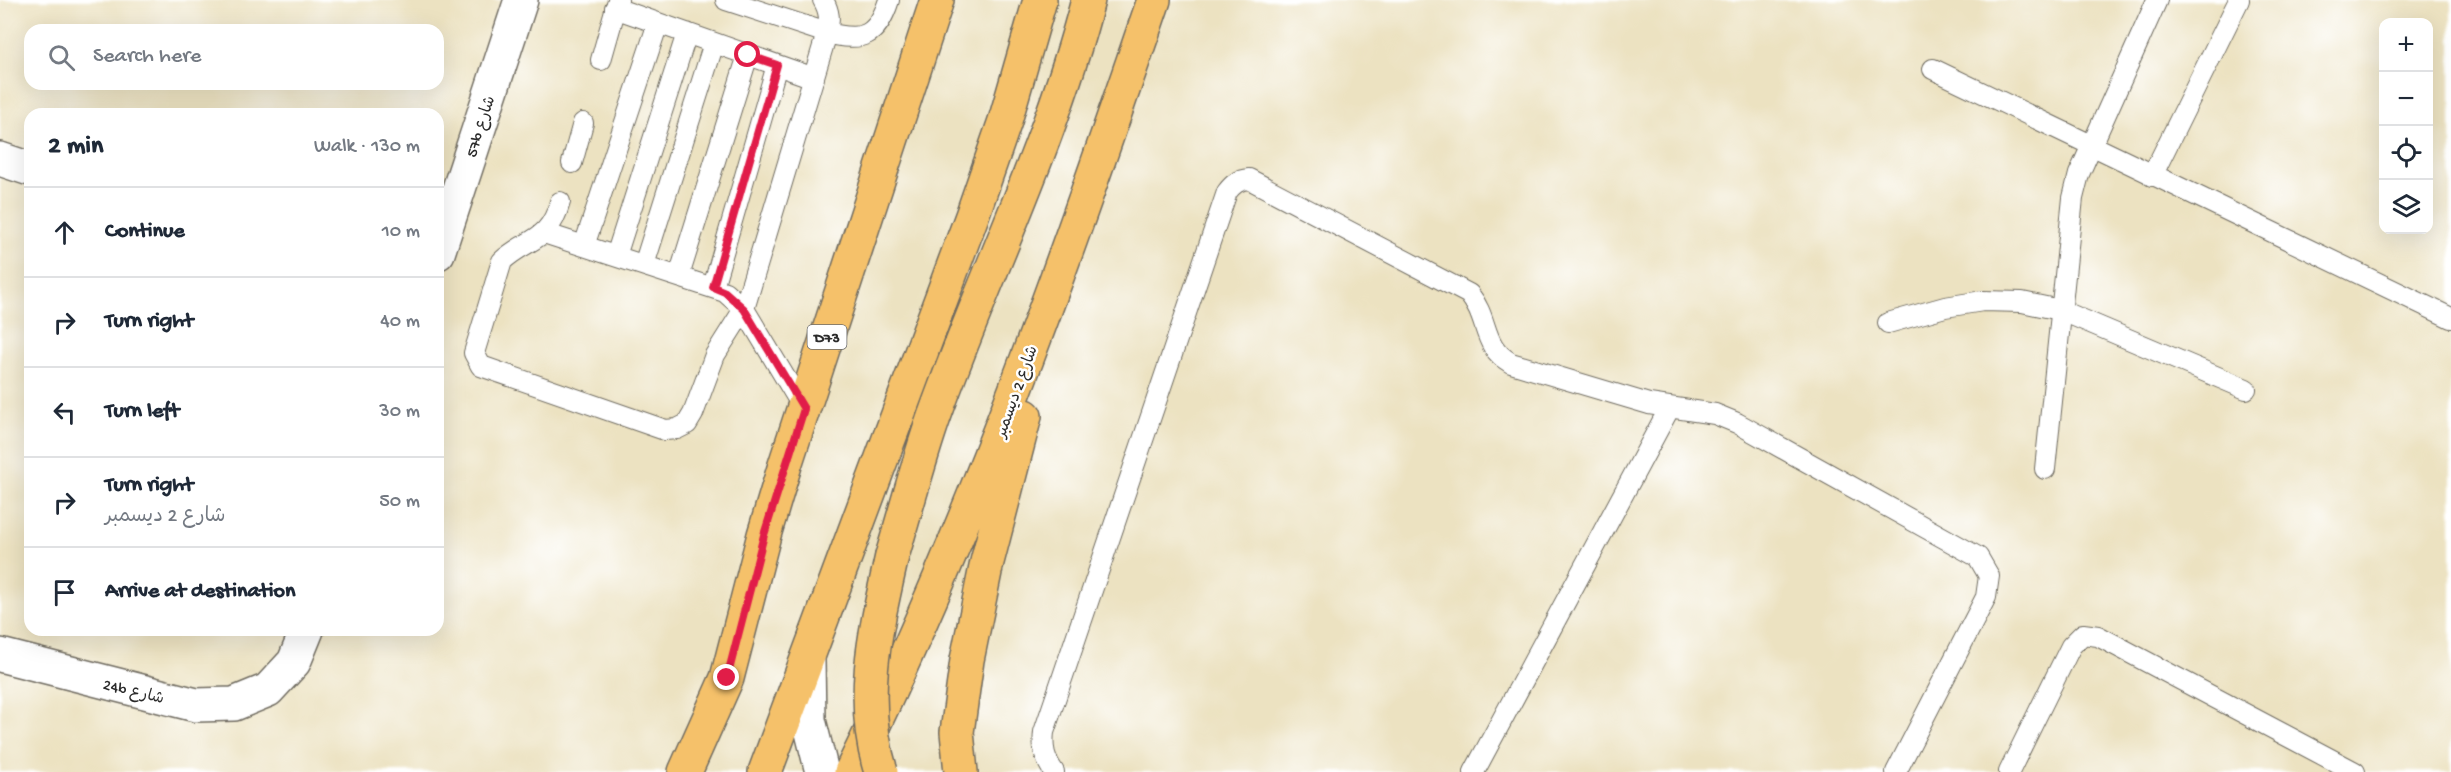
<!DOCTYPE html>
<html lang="en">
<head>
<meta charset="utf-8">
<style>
  body { margin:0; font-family:"Gochi Hand","Playpen Sans Arabic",sans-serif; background:#f6f6f7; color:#1f2937 }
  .controls { position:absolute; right:18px; top:18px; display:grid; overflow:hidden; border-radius:12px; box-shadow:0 6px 24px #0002 }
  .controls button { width:54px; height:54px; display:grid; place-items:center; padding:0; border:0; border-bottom:2px solid #e0e1e3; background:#fff; color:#1f2937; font:30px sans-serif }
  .stop { position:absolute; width:18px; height:18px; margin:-14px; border:4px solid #e11d48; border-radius:50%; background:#fff }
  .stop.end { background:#e11d48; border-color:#fff; box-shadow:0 2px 6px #0008 }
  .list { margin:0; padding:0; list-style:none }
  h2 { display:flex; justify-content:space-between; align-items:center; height:78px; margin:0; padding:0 24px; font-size:26px }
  h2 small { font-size:20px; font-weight:400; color:#747a83 }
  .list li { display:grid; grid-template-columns:39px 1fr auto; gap:18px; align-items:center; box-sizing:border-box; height:90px; padding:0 24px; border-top:2px solid #e0e1e3 }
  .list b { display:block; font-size:22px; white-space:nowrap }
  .list p { margin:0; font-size:20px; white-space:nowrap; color:#747a83 }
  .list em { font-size:20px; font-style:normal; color:#747a83 }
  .icon { flex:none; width:33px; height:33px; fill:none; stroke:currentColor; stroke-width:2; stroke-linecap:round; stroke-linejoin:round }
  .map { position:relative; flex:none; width:2451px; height:772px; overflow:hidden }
  .search { position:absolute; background:#fff; box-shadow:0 6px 24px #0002; left:24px; top:24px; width:420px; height:66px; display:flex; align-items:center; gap:15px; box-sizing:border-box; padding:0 21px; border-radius:18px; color:#747a83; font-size:22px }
  .panel { position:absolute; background:#fff; box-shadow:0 6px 24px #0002; left:24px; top:108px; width:420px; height:528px; border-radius:18px }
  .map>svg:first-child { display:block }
</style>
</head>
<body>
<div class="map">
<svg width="2451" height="772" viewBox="0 0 2451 772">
  <rect width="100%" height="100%" fill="#fff"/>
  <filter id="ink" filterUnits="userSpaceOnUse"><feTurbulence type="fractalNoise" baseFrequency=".0167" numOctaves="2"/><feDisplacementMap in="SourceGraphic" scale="12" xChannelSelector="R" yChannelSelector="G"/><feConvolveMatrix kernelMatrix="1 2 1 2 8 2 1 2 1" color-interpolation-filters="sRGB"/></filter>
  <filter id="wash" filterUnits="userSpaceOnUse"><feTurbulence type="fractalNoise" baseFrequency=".008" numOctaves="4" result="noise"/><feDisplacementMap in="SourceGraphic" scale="24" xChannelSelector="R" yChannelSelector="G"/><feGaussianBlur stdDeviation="1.35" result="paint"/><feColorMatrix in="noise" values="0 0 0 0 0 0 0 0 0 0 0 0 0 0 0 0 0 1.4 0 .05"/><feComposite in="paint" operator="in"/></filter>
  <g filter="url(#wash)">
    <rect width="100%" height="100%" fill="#ece2c1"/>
  </g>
  <g filter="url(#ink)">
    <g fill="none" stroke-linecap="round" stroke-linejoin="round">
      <defs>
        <path id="service" d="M823,0C830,12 830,20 827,33C863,42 877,37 889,0
          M615,8L814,78
          M601,60L618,0
          M1933,69L2451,318
          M572,163L583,123
          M2152,176L2239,0
          M560,202C549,243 528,237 502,261L474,353L481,366L665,430L677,429L687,424L693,414L715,355L744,309L827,33L726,0
          M544,233L725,292L744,309L804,409
          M584,246L658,23
          M616,256L687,33
          M644,265L714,43
          M679,276L748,55
          M713,287L777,65
          M1888,323L1945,307L1983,301L2022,302L2060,310L2246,389
          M2045,469L2073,198L2079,174L2157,0
          M1054,772C1045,759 1042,749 1044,732L1227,192C1233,184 1238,180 1249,179L1469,294C1490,320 1481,346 1511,363L1649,404L1715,414L1737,423L1978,557L1989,576L1986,597L1896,772
          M1474,772L1669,409
          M2009,772L2071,646L2083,634L2098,636L2355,772"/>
        <path id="minor" d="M0,159L30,169
          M438,253L521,0
          M0,655L196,705L234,704L268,690L294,662L307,630
          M808,661L809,720L822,772"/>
        <path id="primary" d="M685,772L727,678L764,535L785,465L937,0
          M851,772C974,523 1064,262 1154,0
          M961,772L957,732L967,660L987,562L1025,416"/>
        <path id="motorway" d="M892,556C906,510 918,463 934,417C984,277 1051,144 1088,0
          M765,772L972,216L1005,121L1040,0"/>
      </defs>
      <use href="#service" stroke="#6f6b60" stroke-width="22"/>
      <use href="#minor" stroke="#6f6b60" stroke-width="36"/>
      <use href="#primary" stroke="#6f6b60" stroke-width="36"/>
      <use href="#motorway" stroke="#6f6b60" stroke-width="36"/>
      <use href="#service" stroke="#fff" stroke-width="20"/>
      <use href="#minor" stroke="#fff" stroke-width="33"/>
      <use href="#primary" stroke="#f5c16b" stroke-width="33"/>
      <use href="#motorway" stroke="#f5c16b" stroke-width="33"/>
      <defs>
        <path id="motorway-bridge" d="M881,772C858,699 876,628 892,556"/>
      </defs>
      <use href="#motorway-bridge" stroke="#6f6b60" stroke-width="36" stroke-linecap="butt"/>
      <use href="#motorway-bridge" stroke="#f5c16b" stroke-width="33"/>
    </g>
  </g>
  <g fill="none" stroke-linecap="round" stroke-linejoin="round" filter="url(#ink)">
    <path stroke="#e11d48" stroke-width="8" d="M727,678L764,535L804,409L744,309L725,292L713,287L777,65L748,55"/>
  </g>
  <g text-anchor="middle" stroke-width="5" stroke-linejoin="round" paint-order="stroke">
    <rect fill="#fff" stroke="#6b6b6b" stroke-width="1.5" x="807.5" y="325" width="39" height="24" rx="4.5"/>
    <g font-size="15" font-weight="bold" fill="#2b2b2b">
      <text x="827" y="342">D73</text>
    </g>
    <g font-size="16" fill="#2b2b2b" stroke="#fff">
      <text transform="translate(479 126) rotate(-72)" y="6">57b شارع</text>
      <text transform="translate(1015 391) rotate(-70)" y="6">شارع 2 ديسمبر</text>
      <text transform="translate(134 690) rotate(14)" y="6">24b شارع</text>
    </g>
  </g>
</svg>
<div class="controls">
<button>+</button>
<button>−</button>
<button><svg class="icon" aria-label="locate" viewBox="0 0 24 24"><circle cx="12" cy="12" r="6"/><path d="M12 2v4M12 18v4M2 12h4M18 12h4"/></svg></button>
<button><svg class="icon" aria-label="layers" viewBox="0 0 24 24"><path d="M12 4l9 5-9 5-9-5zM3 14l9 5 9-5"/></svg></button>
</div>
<div class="stop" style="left:748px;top:55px"></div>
<div class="stop end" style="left:727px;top:678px"></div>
<div class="search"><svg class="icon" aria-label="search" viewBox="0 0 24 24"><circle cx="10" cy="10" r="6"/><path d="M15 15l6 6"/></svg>Search here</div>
<section class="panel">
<h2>2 min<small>Walk · 130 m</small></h2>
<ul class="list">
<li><svg class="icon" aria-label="ahead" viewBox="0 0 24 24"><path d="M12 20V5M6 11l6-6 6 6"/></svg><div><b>Continue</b></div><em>10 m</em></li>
<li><svg class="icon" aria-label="right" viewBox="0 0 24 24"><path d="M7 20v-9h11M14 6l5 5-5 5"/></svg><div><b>Turn right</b></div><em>40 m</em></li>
<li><svg class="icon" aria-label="left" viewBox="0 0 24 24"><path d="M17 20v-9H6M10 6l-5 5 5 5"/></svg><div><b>Turn left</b></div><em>30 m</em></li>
<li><svg class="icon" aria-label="right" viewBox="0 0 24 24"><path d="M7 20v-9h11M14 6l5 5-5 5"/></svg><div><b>Turn right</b><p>شارع 2 ديسمبر</p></div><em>50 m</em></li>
<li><svg class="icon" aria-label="arrive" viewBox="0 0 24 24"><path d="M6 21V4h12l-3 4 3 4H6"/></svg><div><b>Arrive at destination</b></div></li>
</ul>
</section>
</div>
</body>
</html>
